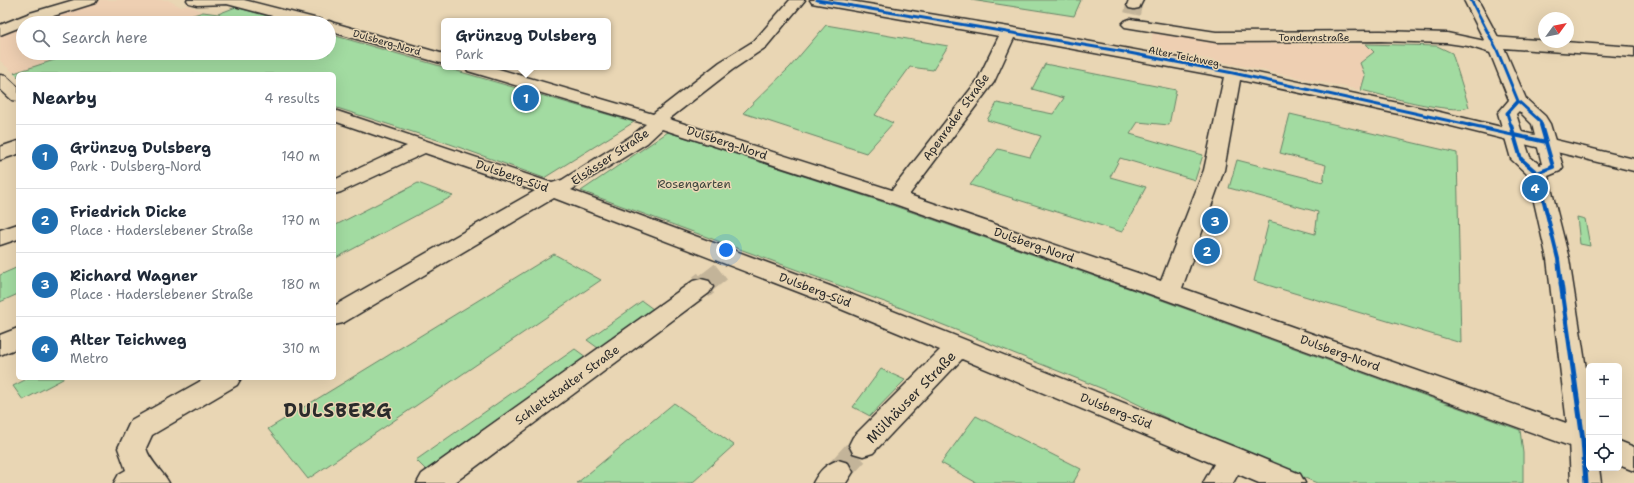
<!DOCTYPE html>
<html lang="en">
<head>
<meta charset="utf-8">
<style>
  body { margin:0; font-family:"Shantell Sans",sans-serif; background:#f2f2f3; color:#1f2937 }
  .controls { position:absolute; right:12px; bottom:12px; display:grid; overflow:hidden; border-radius:6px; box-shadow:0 4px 16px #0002 }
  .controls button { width:36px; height:36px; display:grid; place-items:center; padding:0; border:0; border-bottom:1px solid #e0e1e3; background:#fff; color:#1f2937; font:20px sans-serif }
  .compass { position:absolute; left:1538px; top:12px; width:36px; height:36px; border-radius:50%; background:#fff; box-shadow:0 4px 16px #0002; rotate:57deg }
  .you { position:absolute; left:726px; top:250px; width:14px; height:14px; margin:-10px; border:3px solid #fff; border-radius:50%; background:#1a73e8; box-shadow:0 0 0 6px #1a73e833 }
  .badge { display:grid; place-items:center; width:26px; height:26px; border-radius:50%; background:#1f6fb2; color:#fff; font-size:13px; font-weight:700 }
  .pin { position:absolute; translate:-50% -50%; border:2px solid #fff; box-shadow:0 1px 4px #0006 }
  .popup { position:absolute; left:441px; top:18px; width:170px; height:52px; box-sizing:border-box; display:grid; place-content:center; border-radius:6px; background:#fff; filter:drop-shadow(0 1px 3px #0005); font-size:13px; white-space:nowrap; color:#747a83 }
  .popup b { font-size:15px; color:#1f2937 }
  .popup::after { content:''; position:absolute; left:50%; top:100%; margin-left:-8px; border:8px solid transparent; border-top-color:#fff }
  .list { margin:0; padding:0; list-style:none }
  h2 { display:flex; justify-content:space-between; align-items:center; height:52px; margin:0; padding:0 16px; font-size:17px }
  h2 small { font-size:13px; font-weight:400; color:#747a83 }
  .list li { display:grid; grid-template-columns:26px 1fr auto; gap:12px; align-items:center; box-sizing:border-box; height:64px; padding:0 16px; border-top:1px solid #e0e1e3 }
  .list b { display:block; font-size:15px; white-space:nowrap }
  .list p { margin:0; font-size:13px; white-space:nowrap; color:#747a83 }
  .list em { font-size:13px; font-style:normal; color:#747a83 }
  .icon { flex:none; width:22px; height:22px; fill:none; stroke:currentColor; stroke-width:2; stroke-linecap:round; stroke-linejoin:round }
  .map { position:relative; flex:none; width:1634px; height:483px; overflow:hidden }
  .search { position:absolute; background:#fff; box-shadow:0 4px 16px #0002; left:16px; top:16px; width:320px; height:44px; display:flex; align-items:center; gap:10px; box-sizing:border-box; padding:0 14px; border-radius:22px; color:#747a83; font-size:15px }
  .panel { position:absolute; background:#fff; box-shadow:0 4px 16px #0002; left:16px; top:72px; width:320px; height:308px; border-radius:6px }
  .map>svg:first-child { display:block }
</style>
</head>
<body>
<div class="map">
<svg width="1634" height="483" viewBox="0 0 1634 483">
  <rect width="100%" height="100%" fill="#e9d6b4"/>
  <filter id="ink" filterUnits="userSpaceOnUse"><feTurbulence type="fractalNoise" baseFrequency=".025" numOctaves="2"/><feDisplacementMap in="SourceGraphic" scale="8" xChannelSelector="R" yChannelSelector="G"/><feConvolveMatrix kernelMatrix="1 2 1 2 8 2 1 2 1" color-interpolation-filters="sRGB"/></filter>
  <g filter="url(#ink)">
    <path fill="#eecfb2" d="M101,0H168L181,7L188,5L203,12L168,23H30Z
      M23,25V53H76L14,73L0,61V34Z
      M1152,33L1219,44H1366L1374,52L1361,90L1152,48Z"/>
    <path fill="#a2dba1" stroke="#668366" d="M971,0H1081L1074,16Z
      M236,7L292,23H168L203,12L218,14Z
      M826,25L948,46L933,70L910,67L875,115L893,123L866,153L743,113L790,67Z
      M329,34L634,122L544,178L450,144L334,107V74H18V77L14,73L76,53H329Z
      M1366,44L1437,46L1452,53L1469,107C1452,115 1383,95 1361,90L1365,76L1360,63L1374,52Z
      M1045,64L1176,90L1169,125L1138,122L1130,134L1203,155L1195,180L1120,158L1110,177L1146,187L1122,232L970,185L998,149L1030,157L1041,136L987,120L997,103L1053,114L1064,98L1032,89Z
      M1290,114L1457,153L1461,343L1254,281L1269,221L1315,234L1318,212L1229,188L1237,160L1323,182L1326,165L1280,153Z
      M668,132L883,202L1142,293L1520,430L1523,453V483H1317L1203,436L1123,397L901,308L581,191Z
      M418,183L453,196L334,259V226Z
      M1577,217L1585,219L1590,246L1580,244Z
      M554,254L601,280L308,479L268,429Z
      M18,267V294L0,302V275Z
      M642,301L653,309L598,348L587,340Z
      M575,349L586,357L426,470L416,460Z
      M881,369L905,380L870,416L853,407Z
      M29,378H63V379L23,400L13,386Z
      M674,403L734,445L692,483H577Z
      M976,416L1081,469L1073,483H977L941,463Z"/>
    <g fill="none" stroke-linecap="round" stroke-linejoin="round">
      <path stroke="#c3b499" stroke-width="16" stroke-dasharray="16 8" stroke-linecap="butt" d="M1132,14L1134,5"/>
      <path stroke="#c3b499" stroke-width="20" stroke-dasharray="20 10" stroke-linecap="butt" d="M705,284L723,270"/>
      <path stroke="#c3b499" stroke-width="26" stroke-dasharray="26 13" stroke-linecap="butt" d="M701,287L706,283
        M838,472L863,445"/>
      <defs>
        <path id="minor" d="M74,0H97L95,3L31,23H23V26L0,35V25L30,13Z
          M187,0H244L322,20L324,23L329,21L334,23L444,54V64L329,31V23H299L227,4L197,5L189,3Z
          M790,0H805L766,47L732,70L669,119L892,190L977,81L999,36L817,4L812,3L810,0H844L1009,27L1233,68L1431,110L1634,159V171L1431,121L1240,80L1224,170L1182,288L1589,431V453L1161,298L889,202L662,129L647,143L571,190L830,286L1242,450L1300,474L1305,483H1259L1238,474L1233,483H1203L1214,464L962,359L873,453L863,456L853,453L849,445L853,437L940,350L814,298L554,198L343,323L334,325V306L535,191L425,153L341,192L334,194V180L407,146L334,121V110L552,183L562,180L633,135L646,124L468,71L466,67H492L653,114L720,62L754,41ZM1014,38L1224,77L1204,170L1161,281L909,195L994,82Z
          M1129,0H1143L1139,8L1134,9L1129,8L1127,5Z
          M1130,19L1216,32L1381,31L1447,33L1485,41L1487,39L1493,37L1634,47V57L1503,48L1505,50L1503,53L1497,55L1468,46L1447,43L1381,41L1216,42L1125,27L1122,24L1125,21Z
          M0,75L6,76L18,87V101L12,100L0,89Z
          M18,141V154L0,160V147Z
          M18,224V239L0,245V230Z
          M701,279L709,281L713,287L709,293L454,483H417L422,474L693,281Z
          M18,328V348L0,355V335Z
          M206,378H241L237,385L152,435L146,448C150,462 162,470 169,483H114L119,474L126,470L118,448L131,420Z
          M1619,441L1634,447V471L1619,465Z
          M838,460L848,463L853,472L846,483H813C820,470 825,465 838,460Z"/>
        <path id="major" d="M1464,0H1478L1505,50L1526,99L1545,116L1550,124L1563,167L1560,171L1548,176L1569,259L1589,388V468H1599L1601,483H1571L1569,440L1547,259L1528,175L1511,159L1498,113L1509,100L1489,50ZM1519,111L1532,124L1542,164L1540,165L1530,157L1516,114Z"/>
      </defs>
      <use href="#minor" stroke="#2b2b2b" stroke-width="3"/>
      <use href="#major" stroke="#2b2b2b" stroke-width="3"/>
      <use href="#minor" fill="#e9d6b4" fill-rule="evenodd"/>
      <use href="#major" fill="#e9d6b4" fill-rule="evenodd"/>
      <defs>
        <path id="cycleway-far2" d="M817,0L1119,51L1233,73L1473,126
          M1471,0L1497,50L1518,101L1539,120L1542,126
          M1511,126L1507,113L1518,101"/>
        <path id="cycleway-far1" d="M1469,125L1546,142
          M1511,125L1521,159L1537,173L1558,259L1561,284
          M1537,173L1553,167L1541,125"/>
        <path id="cycleway" d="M1561,283L1583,440L1586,483"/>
      </defs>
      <use href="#cycleway-far2" stroke="#e9d6b4" stroke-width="5"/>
      <use href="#cycleway-far1" stroke="#e9d6b4" stroke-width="6"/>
      <use href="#cycleway" stroke="#e9d6b4" stroke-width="8"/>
      <use href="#cycleway-far2" stroke="#0057b8" stroke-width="3"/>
      <use href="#cycleway-far1" stroke="#0057b8" stroke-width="4"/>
      <use href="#cycleway" stroke="#0057b8" stroke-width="5"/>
    </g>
  </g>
  <g text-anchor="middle" stroke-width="3" stroke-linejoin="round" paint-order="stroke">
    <g font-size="10" fill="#2b2b2b" stroke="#e9d6b4">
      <text x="1314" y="41">Tondernstraße</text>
      <text transform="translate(387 42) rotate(16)" y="4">Dulsberg-Nord</text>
      <text transform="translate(1184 56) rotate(11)" y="4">Alter Teichweg</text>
    </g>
    <g font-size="12" fill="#2b2b2b" stroke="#e9d6b4">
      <text transform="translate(956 117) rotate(-54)" y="4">Apenrader Straße</text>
      <text transform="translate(727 143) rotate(18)" y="4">Dulsberg-Nord</text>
      <text transform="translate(610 157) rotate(-34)" y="4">Elsässer Straße</text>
      <text transform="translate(512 176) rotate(19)" y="4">Dulsberg-Süd</text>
      <text transform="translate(1034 245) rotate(19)" y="4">Dulsberg-Nord</text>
      <text transform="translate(815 290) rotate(21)" y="4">Dulsberg-Süd</text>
      <text transform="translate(1340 353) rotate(20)" y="4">Dulsberg-Nord</text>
      <text transform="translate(567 385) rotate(-36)" y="4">Schlettstadter Straße</text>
      <text transform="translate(1116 411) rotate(22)" y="4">Dulsberg-Süd</text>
    </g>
    <g font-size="12" fill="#3d453d" stroke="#e9d6b4">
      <text x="694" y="188">Rosengarten</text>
    </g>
    <g font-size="14" fill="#2b2b2b" stroke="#e9d6b4">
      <text transform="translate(911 397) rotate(-46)" y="5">Mülhäuser Straße</text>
    </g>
    <g font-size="19" font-weight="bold" letter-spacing="1" fill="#2b2b2b" stroke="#e9d6b4">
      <text x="338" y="417">DULSBERG</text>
    </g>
  </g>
</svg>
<div class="controls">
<button>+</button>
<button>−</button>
<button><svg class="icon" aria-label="locate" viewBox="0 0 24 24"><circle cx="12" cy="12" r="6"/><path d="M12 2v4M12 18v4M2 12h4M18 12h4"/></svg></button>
</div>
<svg class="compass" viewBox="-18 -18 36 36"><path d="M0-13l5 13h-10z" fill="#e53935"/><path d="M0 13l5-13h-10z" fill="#747a83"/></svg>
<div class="you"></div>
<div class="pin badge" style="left:526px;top:98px">1</div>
<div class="popup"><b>Grünzug Dulsberg</b>Park</div>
<div class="pin badge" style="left:1207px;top:251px">2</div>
<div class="pin badge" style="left:1215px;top:221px">3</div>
<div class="pin badge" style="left:1535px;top:188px">4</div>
<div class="search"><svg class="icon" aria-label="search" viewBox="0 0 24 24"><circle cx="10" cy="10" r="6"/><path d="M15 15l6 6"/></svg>Search here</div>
<section class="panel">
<h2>Nearby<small>4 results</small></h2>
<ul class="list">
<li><span class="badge">1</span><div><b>Grünzug Dulsberg</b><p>Park · Dulsberg-Nord</p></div><em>140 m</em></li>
<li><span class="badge">2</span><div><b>Friedrich Dicke</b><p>Place · Haderslebener Straße</p></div><em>170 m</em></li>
<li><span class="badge">3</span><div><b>Richard Wagner</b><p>Place · Haderslebener Straße</p></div><em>180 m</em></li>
<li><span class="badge">4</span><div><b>Alter Teichweg</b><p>Metro</p></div><em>310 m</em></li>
</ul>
</section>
</div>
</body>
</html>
